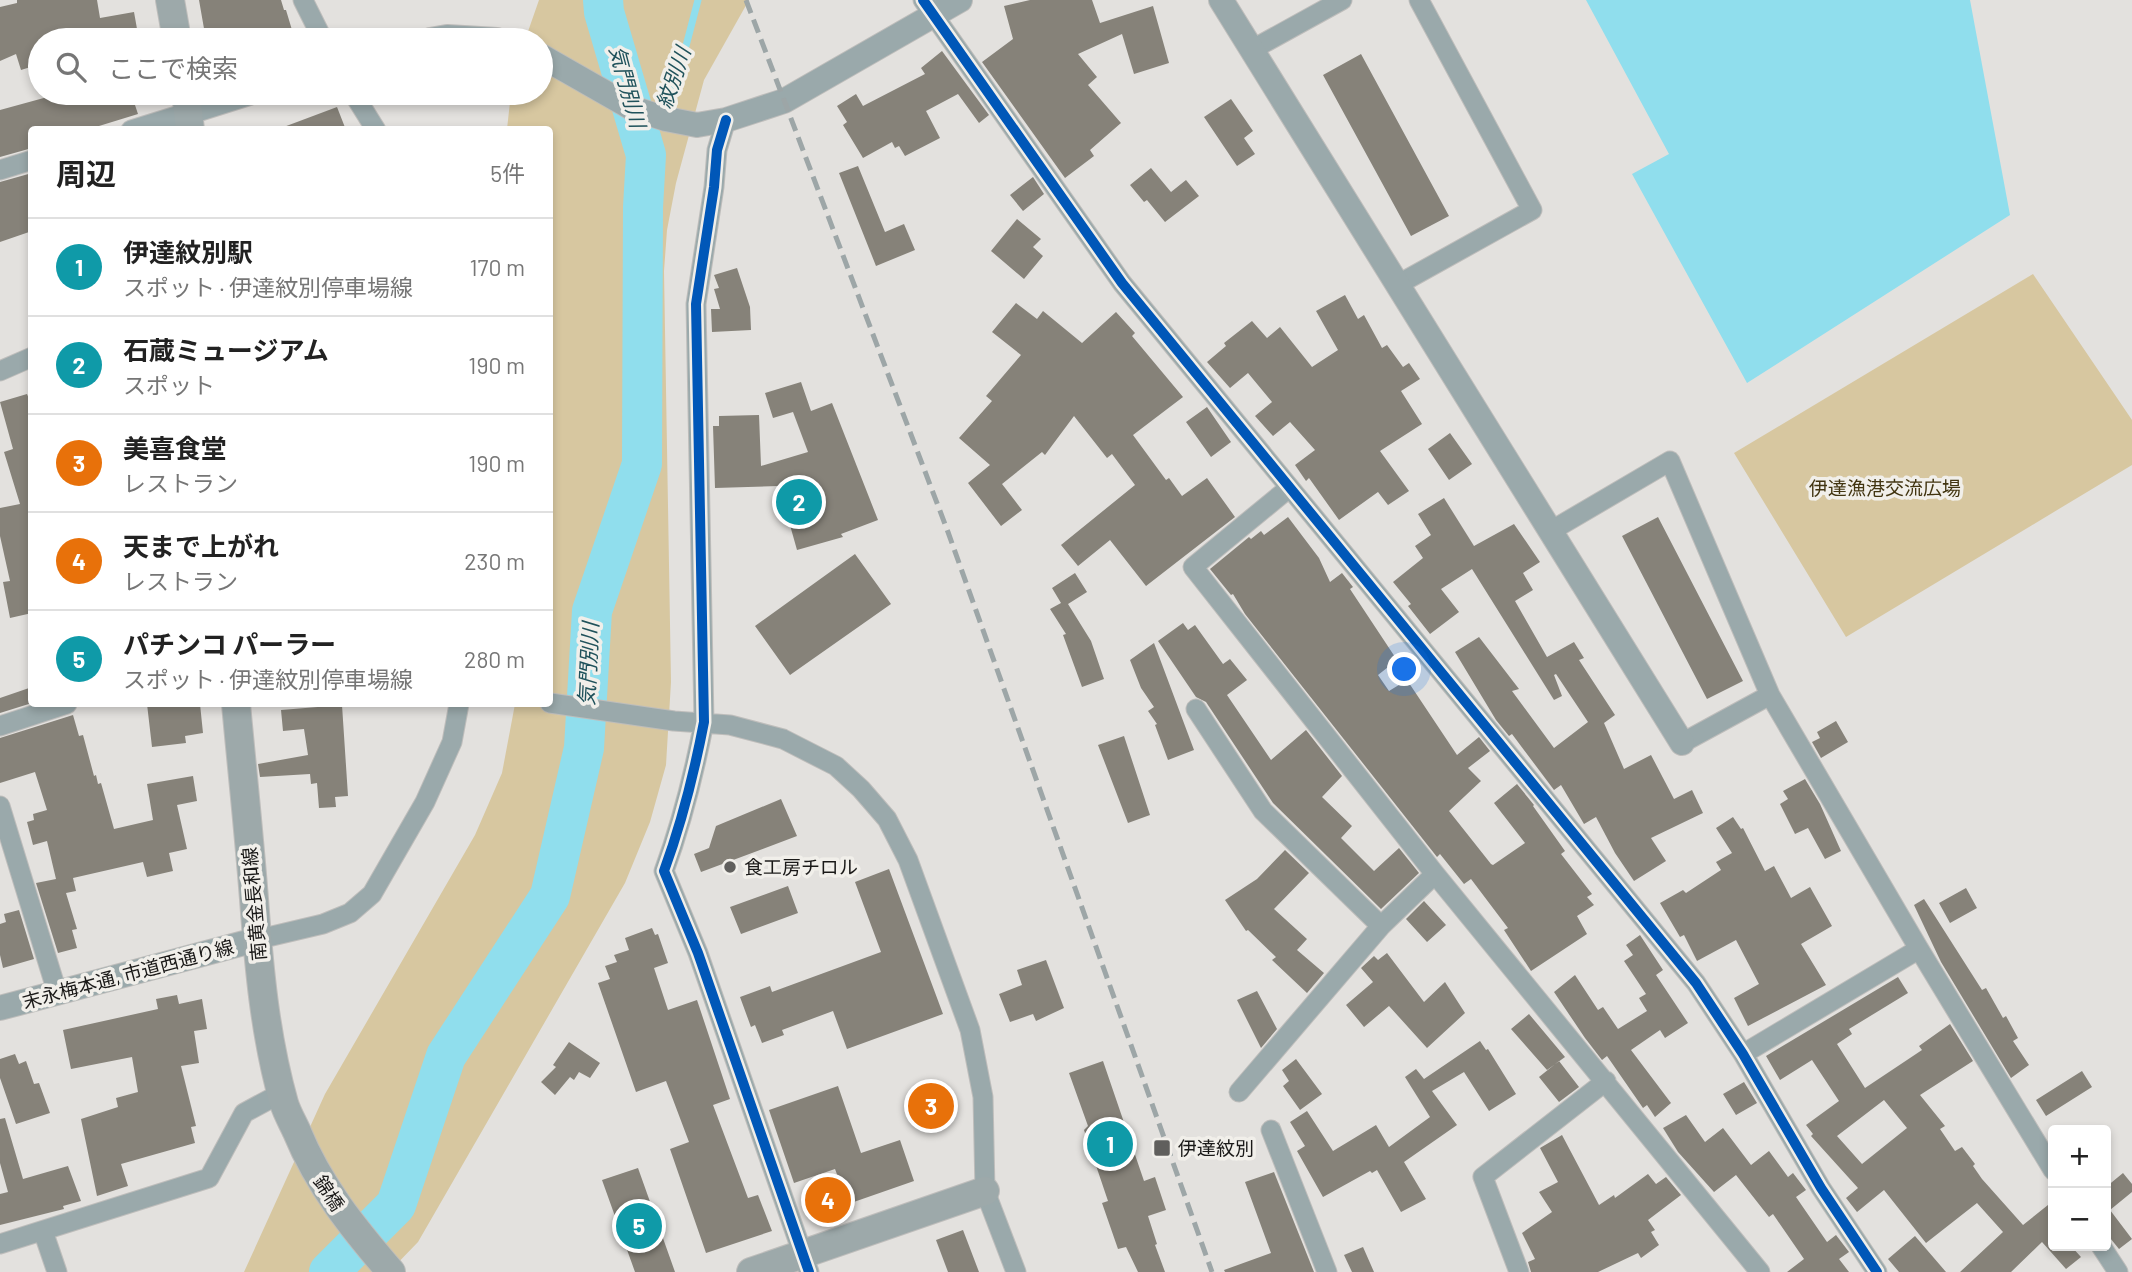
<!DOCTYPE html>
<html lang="ja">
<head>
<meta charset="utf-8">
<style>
  body { margin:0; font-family:Barlow,"Noto Sans JP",sans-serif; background:#f2f2f2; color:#222 }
  .controls { position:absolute; right:21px; bottom:21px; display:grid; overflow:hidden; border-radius:7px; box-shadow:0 4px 10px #0003 }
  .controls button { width:63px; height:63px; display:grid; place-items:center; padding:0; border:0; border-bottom:2px solid #e0e0e0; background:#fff; color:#222; font:35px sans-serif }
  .you { position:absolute; left:1405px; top:670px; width:24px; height:24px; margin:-18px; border:5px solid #fff; border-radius:50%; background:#1a73e8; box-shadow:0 0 0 10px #1a73e833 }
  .badge { display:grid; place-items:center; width:46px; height:46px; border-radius:50%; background:#605f5d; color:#fff; font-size:23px; font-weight:700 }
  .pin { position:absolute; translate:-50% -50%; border:4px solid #fff; box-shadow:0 2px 7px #0006 }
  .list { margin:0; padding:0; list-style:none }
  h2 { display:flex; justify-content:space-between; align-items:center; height:91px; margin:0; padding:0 28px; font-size:30px }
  h2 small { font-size:23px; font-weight:400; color:#767676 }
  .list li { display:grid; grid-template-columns:46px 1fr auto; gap:21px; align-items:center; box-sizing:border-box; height:98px; padding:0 28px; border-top:2px solid #e0e0e0 }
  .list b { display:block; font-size:26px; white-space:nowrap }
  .list p { margin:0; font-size:23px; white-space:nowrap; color:#767676 }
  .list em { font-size:23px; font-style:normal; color:#767676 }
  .icon { flex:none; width:38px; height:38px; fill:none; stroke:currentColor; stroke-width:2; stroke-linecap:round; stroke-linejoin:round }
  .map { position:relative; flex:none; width:2132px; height:1272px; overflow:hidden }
  .search { position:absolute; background:#fff; box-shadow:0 4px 10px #0003; left:28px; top:28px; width:525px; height:77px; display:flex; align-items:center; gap:18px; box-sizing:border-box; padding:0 24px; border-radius:38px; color:#767676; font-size:26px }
  .panel { position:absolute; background:#fff; box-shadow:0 4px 10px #0003; left:28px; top:126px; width:525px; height:581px; border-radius:7px }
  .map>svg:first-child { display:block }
</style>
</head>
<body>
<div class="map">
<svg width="2132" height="1272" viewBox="0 0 2132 1272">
  <rect width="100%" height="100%" fill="#e3e1de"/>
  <path fill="#d7c7a0" d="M539,0H749L704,80L676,183L667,230L664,271L671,682L666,765L650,822L625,883L418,1242L389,1272H244L325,1094L475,835L502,773L515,704H550V130L507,129L511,93H541V40H525Z
    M2033,274L2132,420V465L1846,637L1734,453Z"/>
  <path fill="#90deed" d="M1586,0H1970L2010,215L1747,383L1632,174L1669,154Z"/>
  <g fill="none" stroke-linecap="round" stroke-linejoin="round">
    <path stroke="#90deed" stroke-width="7" d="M646,155L681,65L698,0"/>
    <path stroke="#90deed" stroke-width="40" d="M329,1272L396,1205L446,1056L550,896L584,748L592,611L642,464L643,207L646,155L604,12L603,0"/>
  </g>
  <path fill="#868279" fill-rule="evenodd" d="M17,0H97L100,18L134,12L139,40H40V64L21,70L16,54L0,61V7L17,3Z
    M199,0H281L284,10H286L295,40H206Z
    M1030,0H1092L1100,23L1153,6L1169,63L1134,74L1122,34L1078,54L1097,77L1088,85L1121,123L1090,150L1094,156L1065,178L982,62L1013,39L1004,6Z
    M942,51L989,115L979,123L958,94L926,111L940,138L905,156L899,146L895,148L892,142L863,158L843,125L847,122L837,106L856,94L863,106L925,74L921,68Z
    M1361,54L1449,216L1411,236L1323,75Z
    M62,93H131L138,114L86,130H32V148L0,157V110Z
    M1231,99L1253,131L1244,138L1255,154L1237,166L1204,117Z
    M337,107L346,130H281V128Z
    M858,166L885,232L904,224L915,250L876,266L839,173Z
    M1151,168L1171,192L1186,180L1199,196L1165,222L1147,200L1144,202L1130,185Z
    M32,173V231L0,242V182Z
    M1033,177L1044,194L1023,211L1010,195Z
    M1017,219L1041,239L1033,247L1043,256L1024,279L991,251Z
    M737,268L750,307L751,330L712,332L711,309H720L714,289L719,288L714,275Z
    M1345,295L1358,319L1364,315L1382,348L1387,345L1403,367L1409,363L1420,379L1401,391L1422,424L1380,451L1409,491L1388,505L1378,492L1339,520L1309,478L1306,481L1295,465L1315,450L1290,422L1273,436L1255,416L1272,402L1248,373L1230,388L1207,362L1226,346L1224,343L1252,321L1267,338L1280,327L1312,367L1338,350L1316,311Z
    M1016,303L1037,319L1043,311L1082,343L1116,312L1135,333L1132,336L1183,397L1133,435L1166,480L1169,478L1182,496L1207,478L1235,517L1146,586L1110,540L1078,566L1061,545L1135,485L1112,454L1107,458L1074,416L1045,455L1042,452L1002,484L1022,510L1001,526L968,483L990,465L959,438L992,401L986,396L1021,355L992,332Z
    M801,382L811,411L832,403L878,520L841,534L843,537L797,550L779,486L715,488L713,426H719V416L759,415L761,466L808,452L793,412L773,418L765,393Z
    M27,394L32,406V613L10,618L3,582L10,581L0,536V508L20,504L4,452L13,449L0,402Z
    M1207,407L1231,442L1211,457L1186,422Z
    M1450,433L1472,464L1449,480L1428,449Z
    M1444,498L1474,546L1514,524L1540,562L1523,573L1533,590L1515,601L1547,657L1574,642L1584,658L1579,660L1615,715L1604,723L1624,769L1651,755L1674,799L1692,790L1703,813L1651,838L1666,861L1634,881L1615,853L1596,817L1584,824L1561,785L1554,790L1512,734L1509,736L1496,720L1455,652L1479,637L1519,689L1512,691L1554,748L1588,722L1556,674L1554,675L1562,696L1554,700L1472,569L1441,589L1459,612L1430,634L1408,606L1411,604L1393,582L1423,558L1415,546L1431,535L1418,514Z
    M1288,517L1319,558L1330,582L1342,573L1353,587L1350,589L1397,660L1378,675L1389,691L1407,680L1457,755L1479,737L1490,751L1468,768L1481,781L1449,811L1491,864L1493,865L1525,843L1494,803L1517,784L1534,805L1533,806L1565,851L1561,854L1592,894L1587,897L1594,905L1577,916L1587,934L1531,971L1504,930L1508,928L1471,879L1464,884L1440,854L1437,857L1245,614L1233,594L1231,595L1210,569L1249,537L1251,539L1261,531L1264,535Z
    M1658,517L1743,681L1707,699L1622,536Z
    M855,554L891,604L790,675L755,626Z
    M1075,573L1087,592L1068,604L1091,641L1104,679L1082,687L1063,635L1066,634L1050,609L1061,603L1052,588Z
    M1183,623L1188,630L1195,625L1223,664L1230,659L1247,680L1227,695L1271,760L1306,730L1342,776L1322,797L1352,826L1341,838L1374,871L1399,848L1419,873L1381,909L1273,803L1206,702L1196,697L1158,641Z
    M1154,643L1194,750L1168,760L1155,725L1157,724L1148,711L1154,707L1141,688L1130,660Z
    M32,687V703L0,713V698Z
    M147,704H200L203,733L185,736L186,743L152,747Z
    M342,705L348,796L335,797L336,807L319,808L317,783L311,784L310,774L260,777L258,764L308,755L304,729L283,731L281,710Z
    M73,715L79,736L83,735L94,776L96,775L98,784L101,783L114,829L153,820L147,784L193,776L197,801L177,805L187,849L169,853L173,871L147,877L143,862L73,878L76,891L66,893L77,929L72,930L77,948L58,953L36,883L56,879L47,841L33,845L27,822L34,820L33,814L47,810L35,772L0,783V738Z
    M1836,721L1848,742L1821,758L1812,742L1820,738L1817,732Z
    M1124,736L1150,815L1128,823L1098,745Z
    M1805,779L1820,804L1841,851L1825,859L1808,828L1795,834L1780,804L1788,799L1783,791Z
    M781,799L797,836L701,872L694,854L709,848L716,826Z
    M1733,817L1741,829L1743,828L1765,871L1774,866L1791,898L1810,887L1832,926L1801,944L1826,985L1748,1026L1734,998L1759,984L1736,940L1697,961L1684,935L1680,937L1660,903L1683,890L1686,893L1721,870L1716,862L1732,853L1716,828Z
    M1285,850L1309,873L1274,909L1307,939L1297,950L1324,973L1307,993L1272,960L1276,957L1248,930L1246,931L1225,900L1257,879Z
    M889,869L943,1014L847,1049L833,1011L782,1030L784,1035L762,1043L755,1025L751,1027L740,997L770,986L772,992L881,952L855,882Z
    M788,886L798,913L741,934L730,907Z
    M1966,888L1977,908L1950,923L1939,903Z
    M1924,899L1982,990L1986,988L2003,1018L2006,1016L2018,1038L2013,1041L2029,1065L2011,1078L1941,962L1914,905Z
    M1424,901L1446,925L1427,942L1406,919Z
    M19,910L34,959L3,968L0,955V924L6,922L4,914Z
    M652,928L655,935L658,934L668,963L654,968L668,1010L697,1000L730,1099L713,1105L748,1198L758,1195L772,1231L706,1253L670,1149L689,1142L666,1081L636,1092L598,983L610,979L605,966L617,962L614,955L629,950L625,938Z
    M1640,935L1663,970L1656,975L1688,1023L1665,1038L1660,1030L1631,1050L1671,1103L1655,1117L1647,1105L1643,1108L1607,1056L1602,1060L1585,1038L1554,992L1575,975L1598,1010L1603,1007L1618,1029L1647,1011L1639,998L1646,994L1624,961L1633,955L1626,945Z
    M1387,953L1424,1002L1445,982L1465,1013L1427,1048L1389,1006L1364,1027L1346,1005L1373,982L1361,968L1374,956L1378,960Z
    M1046,960L1064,1008L1036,1021L1033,1014L1010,1022L999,994L1022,985L1017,970Z
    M1898,977L1908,993L1849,1029L1852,1034L1837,1044L1865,1088L1922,1050L1919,1046L1950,1024L1973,1061L1920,1095L1945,1126L1940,1129L1955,1151L1962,1147L1975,1164L1973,1166L1982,1179L2023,1225L2053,1201V1246H2071L2081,1257L2066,1269L2042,1242L2011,1272H1960L2003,1232L1977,1203L1926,1243L1884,1190L1857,1212L1846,1198L1858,1188L1811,1136L1813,1134L1806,1125L1839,1101L1812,1060L1780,1080L1766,1056ZM1884,1100L1907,1128L1862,1164L1837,1136Z
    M1257,991L1277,1029L1261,1048L1237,1000Z
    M177,995L179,1004L202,999L207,1029L194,1031L199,1063L181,1066L196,1126L191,1127L195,1143L121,1164L128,1186L97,1196L81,1119L118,1107L116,1098L138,1092L132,1057L71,1069L63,1030L158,1009L156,999Z
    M1529,1014L1565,1057L1547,1070L1511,1029Z
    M1480,1041L1486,1050L1488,1049L1516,1094L1489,1111L1464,1072L1432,1091L1457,1125L1404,1162L1426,1199L1401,1212L1377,1170L1372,1173L1370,1171L1323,1197L1297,1151L1305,1146L1290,1122L1307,1111L1333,1151L1376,1125L1389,1147L1430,1117L1405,1077L1416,1069L1424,1079Z
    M569,1042L600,1063L590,1078L579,1072L574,1080L570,1077L555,1095L541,1082L556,1067L553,1065Z
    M15,1054L19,1064L26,1061L34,1084L39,1083L50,1113L16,1124L0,1078V1059Z
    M1296,1059L1322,1094L1300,1110L1283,1086L1289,1081L1282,1070Z
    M1103,1061L1144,1181L1155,1177L1166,1210L1148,1216L1157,1244L1155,1245L1165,1272H1138L1126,1247L1118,1249L1102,1203L1108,1201L1084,1130L1088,1126L1069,1073Z
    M1559,1061L1579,1087L1559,1102L1539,1077Z
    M2082,1071L2092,1087L2046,1116L2036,1100Z
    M1744,1082L1757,1103L1736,1115L1723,1094Z
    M838,1086L861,1153L900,1140L914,1181L848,1204L835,1169L794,1183L769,1110Z
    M1686,1115L1705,1142L1723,1128L1751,1165L1769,1151L1788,1177L1793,1173L1806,1190L1796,1197L1827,1242L1836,1235L1849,1252L1839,1259L1849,1272H1787L1804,1259L1773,1214L1769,1217L1736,1175L1714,1192L1678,1152L1663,1128Z
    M5,1118L23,1179L68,1166L81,1201L63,1206L64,1209L0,1225V1194L8,1192L0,1163V1119Z
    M1562,1135L1599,1205L1614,1195L1615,1198L1648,1174L1656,1184L1666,1177L1681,1195L1648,1220L1655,1230L1651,1232L1659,1245L1641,1258L1638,1253L1598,1272H1531L1528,1262L1535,1259L1522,1233L1552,1212L1539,1192L1558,1182L1540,1148Z
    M638,1168L675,1272H635L602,1180Z
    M1274,1172L1314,1272H1225L1224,1270L1271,1253L1245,1182Z
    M2123,1173L2132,1184V1192L2110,1210L2132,1239L2119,1249L2106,1233V1187Z
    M963,1230L979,1272H948L936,1240Z
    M1915,1236L1946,1272H1899L1888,1259Z
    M1363,1247L1374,1272H1352L1344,1255Z"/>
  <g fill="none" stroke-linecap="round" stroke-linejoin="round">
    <defs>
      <path id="minor" d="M303,0L323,40
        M923,0L1122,283L1696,983L1743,1054L1821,1188L1877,1272
        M1253,49L1342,0
        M353,93L376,130
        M726,120L717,150L714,187L696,304L704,722C694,774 682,822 664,871L698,953L809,1272
        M131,130L189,112
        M0,170L32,160
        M1397,285L1532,210L1419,0
        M0,371L32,357
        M1289,488L1193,567L1435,874L1760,1272
        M1549,532L1670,461L1770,695L1919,949L2053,1170
        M550,703L674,721L730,725L783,739L836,766L861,789L887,819L908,860L970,1030L983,1097L985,1191L1016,1272
        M1196,709L1263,811L1381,926
        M0,726L67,704
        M1682,743L1770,695
        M0,806L57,992
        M255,940L323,924L350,913L372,894L425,802L452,742L459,704
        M1743,1054L1919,949
        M1239,1092L1381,926L1435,874
        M1271,1130L1327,1272
        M43,1231L57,1272
        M0,1244L209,1178L244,1113L283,1092
        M2101,1246L2118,1272
        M1519,1272L1483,1177L1606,1081"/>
      <path id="tertiary" d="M1221,0L1682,743
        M430,40L447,37L497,40
        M541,56L632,108L666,119L697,125L726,120L784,101L960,0
        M189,112L249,93
        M0,1008L255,940"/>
      <path id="secondary" d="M170,0L177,40
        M186,93L190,130
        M236,704C242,769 249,834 254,899C259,968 265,1036 284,1103C287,1113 293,1123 297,1132C319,1186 354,1229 391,1272
        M751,1272L985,1191"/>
    </defs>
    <use href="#minor" stroke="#bebdbb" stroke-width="21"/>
    <use href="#tertiary" stroke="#bebdbb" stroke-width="26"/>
    <use href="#secondary" stroke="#bebdbb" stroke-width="30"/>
    <use href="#minor" stroke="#9aa9ab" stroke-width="19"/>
    <use href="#tertiary" stroke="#9aa9ab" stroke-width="24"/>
    <use href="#secondary" stroke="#9da9aa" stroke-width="28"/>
    <path stroke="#9da6a7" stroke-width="5" stroke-dasharray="14 7" stroke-linecap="butt" d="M746,0L948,532L1212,1272"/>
    <defs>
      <path id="cycleway" d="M923,0L1122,283L1696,983L1743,1054L1821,1188L1877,1272
        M726,120L717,150L714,187L696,304L704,722C694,774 682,822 664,871L698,953L809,1272"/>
    </defs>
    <use href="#cycleway" stroke="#f1efea" stroke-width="15"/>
    <use href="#cycleway" stroke="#0057b8" stroke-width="10"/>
  </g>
  <g fill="#605f5d" stroke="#f1efea" stroke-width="2.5">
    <circle cx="730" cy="867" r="7"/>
    <rect x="1153" y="1139" width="18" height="18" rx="3.5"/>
  </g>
  <g text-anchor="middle" stroke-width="7" stroke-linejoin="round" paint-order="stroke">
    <g font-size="19" fill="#413410" stroke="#f1efea">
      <text x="1885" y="495">伊達漁港交流広場</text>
    </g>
    <g font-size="19" fill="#1a1918" stroke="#f1efea" text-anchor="start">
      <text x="744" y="874">食工房チロル</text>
      <text x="1178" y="1155">伊達紋別</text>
    </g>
    <g font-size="19" fill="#1a1918" stroke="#f1efea">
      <text transform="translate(254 904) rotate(-95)" y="7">南黄金長和線</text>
      <text transform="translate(128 974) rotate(-15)" y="7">末永梅本通, 市道西通り線</text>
      <text transform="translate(329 1193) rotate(57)" y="7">錦橋</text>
    </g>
    <g font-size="21" font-style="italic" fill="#20525b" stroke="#f1efea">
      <text transform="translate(674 78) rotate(-71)" y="7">紋別川</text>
      <text transform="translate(627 87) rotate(75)" y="7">気門別川</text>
      <text transform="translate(589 664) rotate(-87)" y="7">気門別川</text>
    </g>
  </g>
</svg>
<div class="controls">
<button>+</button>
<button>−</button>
</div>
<div class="you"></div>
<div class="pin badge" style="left:1110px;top:1144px;background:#0f9aa8">1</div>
<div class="pin badge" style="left:799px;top:502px;background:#0f9aa8">2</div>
<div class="pin badge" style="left:931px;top:1106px;background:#e8710a">3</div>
<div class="pin badge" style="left:828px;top:1200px;background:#e8710a">4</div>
<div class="pin badge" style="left:639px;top:1226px;background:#0f9aa8">5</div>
<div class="search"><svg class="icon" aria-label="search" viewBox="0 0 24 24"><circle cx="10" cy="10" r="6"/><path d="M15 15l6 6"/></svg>ここで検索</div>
<section class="panel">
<h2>周辺<small>5件</small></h2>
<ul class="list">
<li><span class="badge" style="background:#0f9aa8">1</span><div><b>伊達紋別駅</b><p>スポット · 伊達紋別停車場線</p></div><em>170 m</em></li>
<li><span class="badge" style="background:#0f9aa8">2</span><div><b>石蔵ミュージアム</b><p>スポット</p></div><em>190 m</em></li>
<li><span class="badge" style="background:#e8710a">3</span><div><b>美喜食堂</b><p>レストラン</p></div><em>190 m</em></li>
<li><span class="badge" style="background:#e8710a">4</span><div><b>天まで上がれ</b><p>レストラン</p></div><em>230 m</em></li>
<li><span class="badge" style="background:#0f9aa8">5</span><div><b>パチンコ パーラー</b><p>スポット · 伊達紋別停車場線</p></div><em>280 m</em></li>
</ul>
</section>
</div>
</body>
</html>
